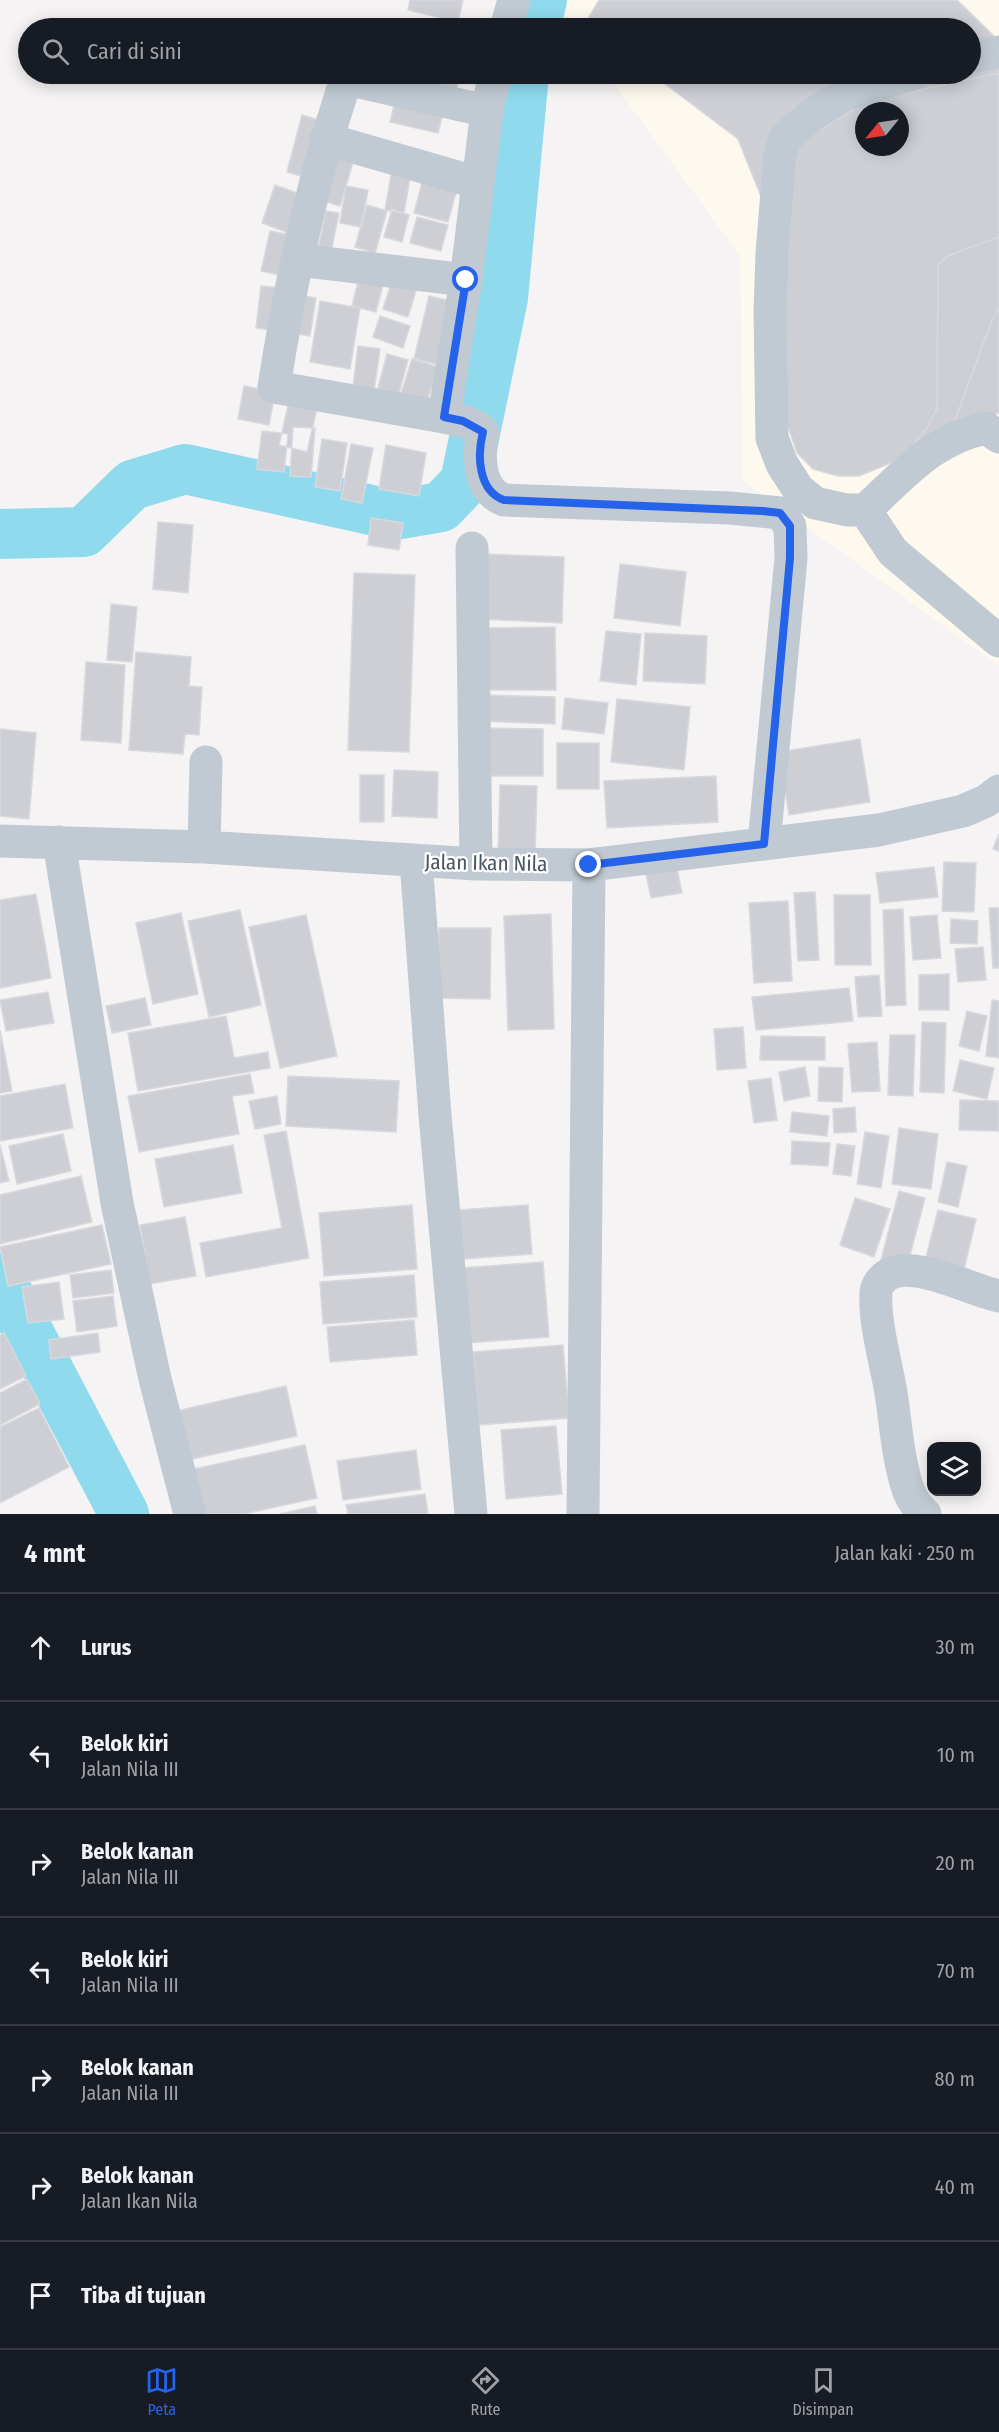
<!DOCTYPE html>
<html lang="id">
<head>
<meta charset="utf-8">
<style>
  body { margin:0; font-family:"Fira Sans Condensed",sans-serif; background:#20242c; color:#f1f3f6 }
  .controls { position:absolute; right:18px; bottom:18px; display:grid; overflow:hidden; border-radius:12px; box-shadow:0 3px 15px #0003 }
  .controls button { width:54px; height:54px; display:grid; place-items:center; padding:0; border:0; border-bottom:2px solid #363941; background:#171b24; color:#f1f3f6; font:30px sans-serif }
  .compass { position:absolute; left:855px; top:102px; width:54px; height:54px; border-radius:50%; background:#171b24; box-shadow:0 3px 15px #0003; rotate:240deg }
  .stop { position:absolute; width:18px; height:18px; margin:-14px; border:4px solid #2563eb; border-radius:50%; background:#fff }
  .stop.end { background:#2563eb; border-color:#fff; box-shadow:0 2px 6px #0008 }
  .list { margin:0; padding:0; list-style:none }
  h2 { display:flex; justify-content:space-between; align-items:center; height:78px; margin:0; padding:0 24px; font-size:26px }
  h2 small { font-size:20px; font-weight:400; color:#9ea1a6 }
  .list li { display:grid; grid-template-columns:39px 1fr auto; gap:18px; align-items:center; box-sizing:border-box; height:108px; padding:0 24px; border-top:2px solid #363941 }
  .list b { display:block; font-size:22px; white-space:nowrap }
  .list p { margin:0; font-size:20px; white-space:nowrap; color:#9ea1a6 }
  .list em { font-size:20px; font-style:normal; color:#9ea1a6 }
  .icon { flex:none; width:33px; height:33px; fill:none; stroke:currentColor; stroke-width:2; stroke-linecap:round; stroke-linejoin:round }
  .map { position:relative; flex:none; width:999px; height:1514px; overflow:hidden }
  .search { position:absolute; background:#171b24; box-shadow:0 3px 15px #0003; left:18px; right:18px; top:18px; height:66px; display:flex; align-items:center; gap:15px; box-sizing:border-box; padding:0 21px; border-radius:33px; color:#9ea1a6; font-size:22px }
  .sheet { height:834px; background:#171b24 }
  nav { display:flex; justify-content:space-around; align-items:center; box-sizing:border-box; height:84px; border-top:2px solid #363941; background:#171b24; font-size:16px; color:#9ea1a6 }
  nav a { display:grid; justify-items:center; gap:3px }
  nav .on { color:#2563eb }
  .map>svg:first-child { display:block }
</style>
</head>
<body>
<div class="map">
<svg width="999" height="1514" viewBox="0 0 999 1514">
  <rect width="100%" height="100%" fill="#f5f3f3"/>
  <path fill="#fdf9ef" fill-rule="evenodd" d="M555,0H999V666L743,481L740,256L607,74H970V28H574ZM864,111H900V147H864Z"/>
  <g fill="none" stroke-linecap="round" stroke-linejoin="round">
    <path stroke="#90daee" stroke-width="50" d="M535,28L542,0
      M0,534L84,532L132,485L185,469L394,515L441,507L465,482L503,298L524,74
      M0,1278L124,1514"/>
  </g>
  <path fill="#cdcfd5" stroke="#d7d9de" stroke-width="1.5" fill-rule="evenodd" d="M410,0H463L458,22L408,10Z
    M599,0H957L999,41V73L866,102L797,143L787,261L738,139L652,74H970V28H594L586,22Z
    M999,73V237L955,253L945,258L938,265L937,408L928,426L909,451L893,462L859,476H838L813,469L797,453L785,418L783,317L797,143L866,102ZM864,111H900V147H864Z
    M403,74H460L456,91L402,78Z
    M396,98L444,109L438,133L390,122Z
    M302,115L325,122L310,179L287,172Z
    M327,151L354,159L340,206L313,198Z
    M393,163L412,166L404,213L385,210Z
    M424,175L458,185L448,222L414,213Z
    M275,185L308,197L294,235L262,223Z
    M346,186L368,190L361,227L340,223Z
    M367,205L387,211L375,253L355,247Z
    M392,209L409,215L402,242L384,237Z
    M326,211L339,213L329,262L316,259Z
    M417,217L448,225L441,251L410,243Z
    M270,231L297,236L288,277L261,271Z
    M999,237V308L992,320L952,428L909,451L928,426L937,408L938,265L945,258L955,253Z
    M361,270L385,277L376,312L352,306Z
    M394,274L419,281L408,317L383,309Z
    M261,286L283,288L279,331L256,328Z
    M294,294L316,298L310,336L288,332Z
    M429,296L455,302L441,365L414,359Z
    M320,301L360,308L350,369L310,362Z
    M999,308V413L952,428L992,320Z
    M380,316L410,326L403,348L373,337Z
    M358,346L380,349L373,398L352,395Z
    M387,354L408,360L396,404L375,399Z
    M412,359L438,367L425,409L399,400Z
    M244,386L275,392L269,425L238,419Z
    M291,393L319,400L307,452L279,445Z
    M293,427L315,428L311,477L290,476Z
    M262,431L288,434L284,472L257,469Z
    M322,439L347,443L340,491L315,487Z
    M351,444L373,448L362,503L341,499Z
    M386,445L426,453L419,496L379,489Z
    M371,518L403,523L399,550L368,545Z
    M158,522L193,525L188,593L153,589Z
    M484,554L564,557L562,623L481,619Z
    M620,564L686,572L680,626L614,618Z
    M354,573L415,575L409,752L348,750Z
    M111,604L137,607L132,662L107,660Z
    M555,627L556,690H485L484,628Z
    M606,631L641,634L636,685L600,681Z
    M645,633L707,636L705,684L643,681Z
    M136,652L191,657L189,686L202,687L199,735L185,734L183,754L129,750Z
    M86,662L125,665L121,743L81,740Z
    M484,695L555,697V724L483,721Z
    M565,698L608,703L604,734L562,729Z
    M617,699L690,707L684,770L611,762Z
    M480,728L543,729V776H480Z
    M0,729L36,733L29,819L0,816Z
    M860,739L870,802L789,815L779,752Z
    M557,743H599V789H557Z
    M394,770L438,772L437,818L392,816Z
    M360,775H384V822H360Z
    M716,776L718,822L607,828L604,781Z
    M500,785L537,786L535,857L498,855Z
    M999,834V851L993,849Z
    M944,862L976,863L974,912L942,911Z
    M676,864L682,893L651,898L645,870Z
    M934,867L938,897L880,903L876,873Z
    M815,892L819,960L798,961L794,893Z
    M36,894L51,978L0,988V900Z
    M834,895H870L871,965H835Z
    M788,901L792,981L754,983L749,903Z
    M989,908H999V968H993Z
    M903,909L906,1005L886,1006L883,910Z
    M240,910L261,1005L209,1017L188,921Z
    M181,913L198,994L153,1004L136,923Z
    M551,914L554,1029L508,1030L504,916Z
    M306,915L337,1056L280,1068L249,927Z
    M937,915L941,958L913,960L910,917Z
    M951,919L978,921L977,944L950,943Z
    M439,928H491L490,999L437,998Z
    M983,947L986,980L958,982L955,949Z
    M949,974V1010H919V975Z
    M879,975L882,1016L858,1017L855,977Z
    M849,988L853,1021L756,1030L752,997Z
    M48,992L54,1023L6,1031L0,1000Z
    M145,998L151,1025L112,1033L106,1006Z
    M992,1000L999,1001V1058L986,1056Z
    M967,1011L987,1016L979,1051L959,1046Z
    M226,1016L234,1058L268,1052L270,1068L138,1091L128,1033Z
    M922,1022L946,1023L944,1093L920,1092Z
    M743,1027L746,1068L717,1070L714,1029Z
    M0,1030L12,1091L0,1093Z
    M890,1035H915L913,1096L888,1095Z
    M761,1036L825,1037V1060H760Z
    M877,1042L880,1091L852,1092L848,1044Z
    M960,1060L994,1068L987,1099L953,1091Z
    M805,1067L810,1096L784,1101L779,1072Z
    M819,1067L843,1068L842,1102L818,1101Z
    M250,1074L254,1093L232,1096L239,1134L139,1152L128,1096Z
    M288,1076L399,1081L396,1132L286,1126Z
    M771,1078L777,1120L754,1123L748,1081Z
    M65,1084L73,1128L0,1141V1096Z
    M277,1096L281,1124L255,1129L249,1101Z
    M960,1100L999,1101V1131L959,1130Z
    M855,1107L856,1132L834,1133L833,1109Z
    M792,1112L829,1116L827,1136L790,1132Z
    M899,1128L938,1134L931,1189L892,1184Z
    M286,1131L309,1258L206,1277L200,1243L282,1228L264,1135Z
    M865,1132L889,1136L881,1188L857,1184Z
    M63,1134L71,1171L17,1184L9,1146Z
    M792,1141L830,1143L828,1166L791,1164Z
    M837,1144L855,1146L851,1176L833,1174Z
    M0,1145L9,1181L0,1183Z
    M233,1145L242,1193L164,1207L155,1159Z
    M947,1162L967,1166L958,1207L938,1202Z
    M81,1176L92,1222L0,1244V1195Z
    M899,1191L925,1198L906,1271L880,1264Z
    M855,1198L890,1209L874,1257L840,1245Z
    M412,1205L417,1269L324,1276L319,1213Z
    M528,1205L532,1254L450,1260L446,1211Z
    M938,1210L976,1219L962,1278L923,1269Z
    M185,1217L196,1276L150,1284L140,1225Z
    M102,1225L111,1264L8,1286L0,1247Z
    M543,1262L549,1337L467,1343L461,1268Z
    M111,1270L114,1293L73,1298L70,1275Z
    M414,1275L417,1317L323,1324L320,1282Z
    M59,1282L64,1319L28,1323L22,1287Z
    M113,1296L117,1326L77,1332L73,1301Z
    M414,1320L417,1355L330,1362L327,1327Z
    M4,1333L26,1376L0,1389V1335Z
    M98,1333L100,1352L51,1359L49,1340Z
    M563,1345L569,1418L479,1425L473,1352Z
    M27,1379L40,1404L0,1425V1393Z
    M286,1386L297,1436L187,1460L176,1411Z
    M39,1408L69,1467L0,1503V1427Z
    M556,1426L562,1494L506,1499L501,1430Z
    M305,1445L317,1498L244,1514H199L189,1470Z
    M416,1450L421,1489L343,1500L337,1461Z
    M425,1494L428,1514H348L346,1505Z
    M315,1506L317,1514H280Z"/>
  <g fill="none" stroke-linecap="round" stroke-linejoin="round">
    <path stroke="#c1cad2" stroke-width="33" d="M506,28L514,0
      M970,57L999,52
      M913,74L844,95L812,115L785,138L780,155L772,253L770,311L772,438L782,464L798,489L815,503L847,510H865C904,475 932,439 986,428L999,437
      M487,111L346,79C313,179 290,283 274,387L444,417L463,421L477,427L483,432C478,456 478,490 504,500L730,508L780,513L790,526L791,558L764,844
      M326,139L478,183
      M299,260L466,280
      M444,417L466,280L487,111L495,74
      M865,510L893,552L999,641
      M472,548L476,864
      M0,841L204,847L476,864L589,865L879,830L963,811L986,801L999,791
      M59,842L117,1203L155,1379L190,1514
      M204,847L206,762
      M416,861L435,1115L471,1514
      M583,1514L589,865
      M925,1514C918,1508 913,1501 909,1492C898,1461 896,1425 891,1393C886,1362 874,1323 876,1292C877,1285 882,1278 889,1274C915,1260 971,1290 999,1296"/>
  </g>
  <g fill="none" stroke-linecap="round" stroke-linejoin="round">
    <path stroke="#2563eb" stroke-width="8" d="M466,280L444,417L463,421L483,432C477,455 478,491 504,500L763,511L780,513L790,526V558L764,844L589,865"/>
  </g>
  <g text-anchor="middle" stroke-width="4.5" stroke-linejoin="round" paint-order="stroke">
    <g font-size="21" fill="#4a5661" stroke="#fff">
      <text transform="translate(486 863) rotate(1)" y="7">Jalan Ikan Nila</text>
    </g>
  </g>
</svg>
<div class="controls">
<button><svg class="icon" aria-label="layers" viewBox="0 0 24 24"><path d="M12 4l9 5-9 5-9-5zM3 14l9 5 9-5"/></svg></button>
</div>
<svg class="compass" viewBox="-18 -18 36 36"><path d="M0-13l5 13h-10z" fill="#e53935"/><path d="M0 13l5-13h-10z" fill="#9ea1a6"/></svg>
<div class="stop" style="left:466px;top:280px"></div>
<div class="stop end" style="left:589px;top:865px"></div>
<div class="search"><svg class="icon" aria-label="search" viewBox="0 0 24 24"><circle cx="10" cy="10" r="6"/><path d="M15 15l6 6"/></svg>Cari di sini</div>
</div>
<section class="sheet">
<h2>4 mnt<small>Jalan kaki · 250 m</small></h2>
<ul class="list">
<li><svg class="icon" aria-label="ahead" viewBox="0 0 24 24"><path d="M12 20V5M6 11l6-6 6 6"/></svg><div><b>Lurus</b></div><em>30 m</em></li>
<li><svg class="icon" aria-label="left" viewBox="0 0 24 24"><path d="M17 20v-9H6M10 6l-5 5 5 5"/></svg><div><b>Belok kiri</b><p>Jalan Nila III</p></div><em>10 m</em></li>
<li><svg class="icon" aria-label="right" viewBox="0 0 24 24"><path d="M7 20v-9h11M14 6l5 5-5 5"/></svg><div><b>Belok kanan</b><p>Jalan Nila III</p></div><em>20 m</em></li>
<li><svg class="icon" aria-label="left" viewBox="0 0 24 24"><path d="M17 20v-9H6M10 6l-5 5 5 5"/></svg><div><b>Belok kiri</b><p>Jalan Nila III</p></div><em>70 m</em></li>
<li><svg class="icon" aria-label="right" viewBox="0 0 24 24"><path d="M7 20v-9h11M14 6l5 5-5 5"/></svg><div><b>Belok kanan</b><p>Jalan Nila III</p></div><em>80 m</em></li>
<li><svg class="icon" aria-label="right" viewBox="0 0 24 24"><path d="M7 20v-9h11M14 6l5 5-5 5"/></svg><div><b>Belok kanan</b><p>Jalan Ikan Nila</p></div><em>40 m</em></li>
<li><svg class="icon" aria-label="arrive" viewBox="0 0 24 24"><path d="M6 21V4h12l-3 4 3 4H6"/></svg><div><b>Tiba di tujuan</b></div></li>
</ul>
</section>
<nav>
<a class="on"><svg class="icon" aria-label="map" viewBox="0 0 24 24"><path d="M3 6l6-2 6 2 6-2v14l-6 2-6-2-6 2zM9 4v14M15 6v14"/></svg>Peta</a>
<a><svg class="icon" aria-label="directions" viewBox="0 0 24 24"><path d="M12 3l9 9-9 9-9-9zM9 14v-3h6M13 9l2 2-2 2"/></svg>Rute</a>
<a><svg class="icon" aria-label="saved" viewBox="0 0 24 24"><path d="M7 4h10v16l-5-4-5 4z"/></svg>Disimpan</a>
</nav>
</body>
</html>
